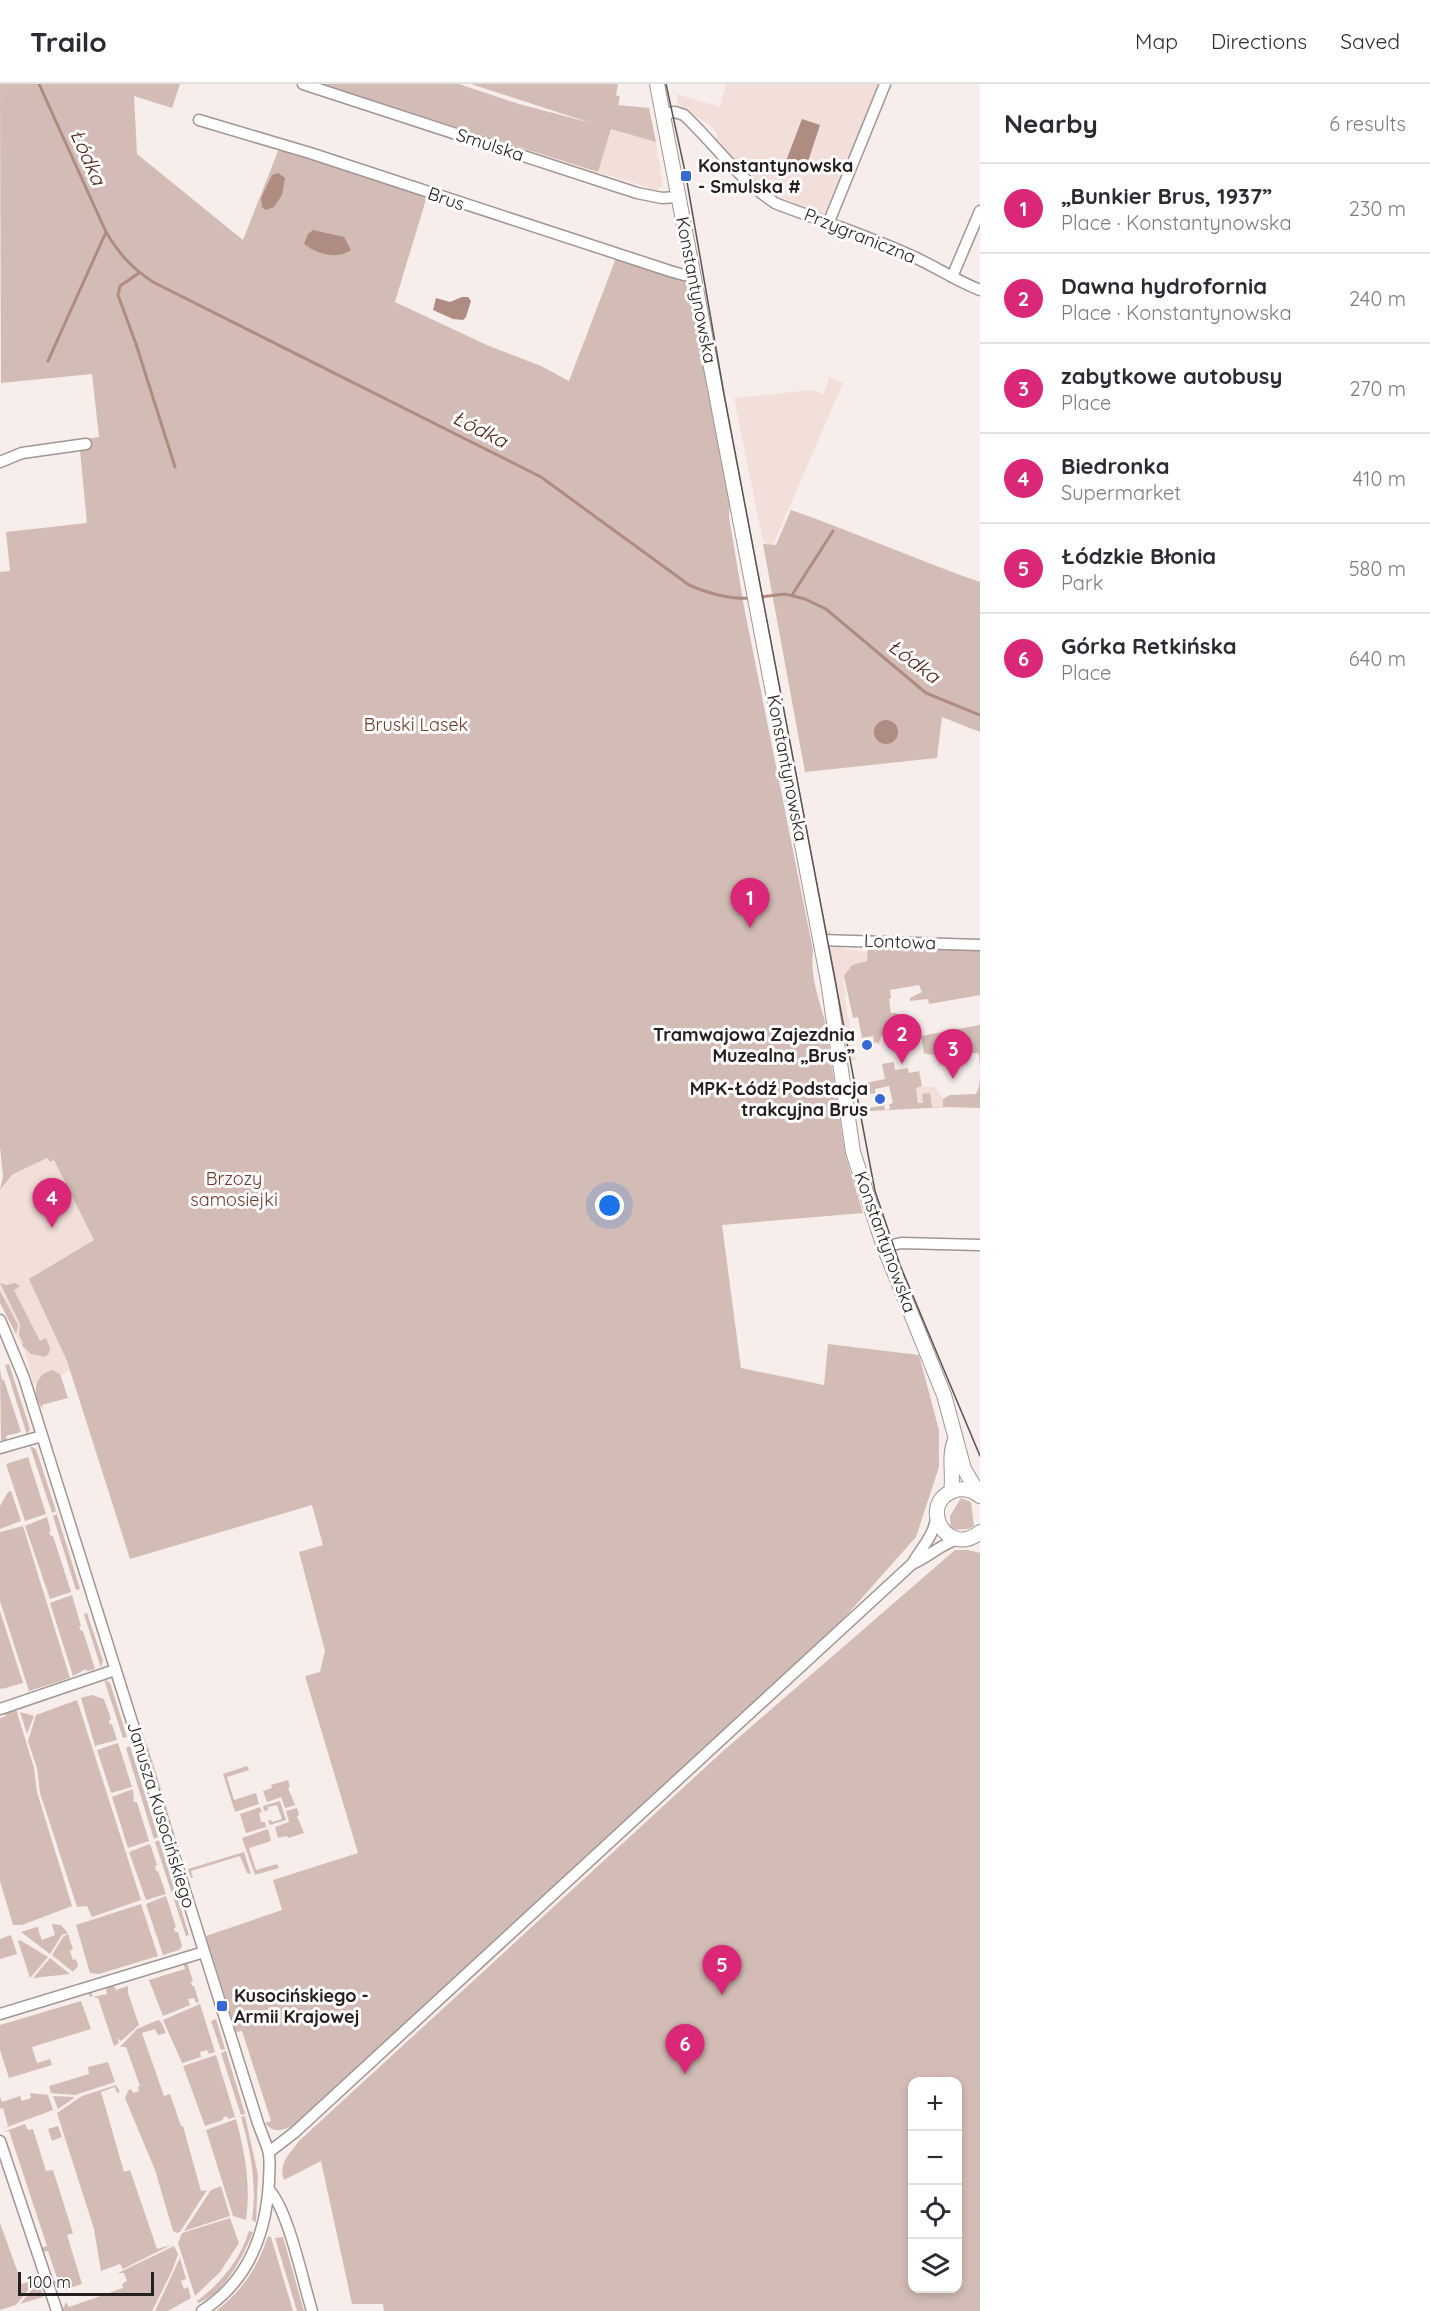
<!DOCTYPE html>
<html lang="en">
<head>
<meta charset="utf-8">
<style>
  body { margin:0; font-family:Quicksand,sans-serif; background:#f7f7f7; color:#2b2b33 }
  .controls { position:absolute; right:18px; bottom:18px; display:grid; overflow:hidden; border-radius:12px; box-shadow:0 3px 9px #0003 }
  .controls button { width:54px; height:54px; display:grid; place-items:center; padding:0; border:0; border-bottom:2px solid #e1e1e2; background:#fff; color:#2b2b33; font:30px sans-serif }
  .scale { position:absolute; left:18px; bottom:15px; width:136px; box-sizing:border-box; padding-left:6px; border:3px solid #24201f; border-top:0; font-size:16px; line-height:21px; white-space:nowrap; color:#24201f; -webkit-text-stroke:4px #fefcfc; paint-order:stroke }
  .you { position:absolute; left:610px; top:1122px; width:21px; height:21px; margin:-15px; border:4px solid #fff; border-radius:50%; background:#1a73e8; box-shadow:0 0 0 9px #1a73e833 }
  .badge { display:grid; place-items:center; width:39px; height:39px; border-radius:50%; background:#db2777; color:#fff; font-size:20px; font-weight:700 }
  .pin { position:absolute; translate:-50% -50px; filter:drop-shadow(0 2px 3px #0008) }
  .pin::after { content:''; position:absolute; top:32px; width:21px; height:18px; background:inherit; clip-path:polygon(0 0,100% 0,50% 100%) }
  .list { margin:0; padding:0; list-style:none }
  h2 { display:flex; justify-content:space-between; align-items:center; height:78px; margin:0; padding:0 24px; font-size:26px }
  h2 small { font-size:20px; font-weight:400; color:#7c7c81 }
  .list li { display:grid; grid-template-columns:39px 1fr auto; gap:18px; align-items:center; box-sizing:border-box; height:90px; padding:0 24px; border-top:2px solid #e1e1e2 }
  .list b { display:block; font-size:22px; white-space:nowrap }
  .list p { margin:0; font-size:20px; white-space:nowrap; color:#7c7c81 }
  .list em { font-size:20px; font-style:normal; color:#7c7c81 }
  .icon { flex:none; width:33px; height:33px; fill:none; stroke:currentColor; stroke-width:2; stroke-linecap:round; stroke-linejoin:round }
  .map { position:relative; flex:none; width:980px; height:2227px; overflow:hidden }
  header { display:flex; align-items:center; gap:36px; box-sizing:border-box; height:84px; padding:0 30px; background:#fff; border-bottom:2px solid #e1e1e2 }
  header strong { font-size:28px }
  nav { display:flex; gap:33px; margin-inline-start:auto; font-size:21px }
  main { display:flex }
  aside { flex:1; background:#fff }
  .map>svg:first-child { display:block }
</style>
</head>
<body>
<header>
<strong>Trailo</strong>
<nav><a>Map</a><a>Directions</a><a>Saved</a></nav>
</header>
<main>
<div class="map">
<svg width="980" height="2227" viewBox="0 0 980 2227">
  <rect width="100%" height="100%" fill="#f7edea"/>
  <path fill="#f2dfd9" d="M726,0H879L827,128L822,132L759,102L713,60L718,51L711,42L678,21L676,10L720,23Z
    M611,45L656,58L663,101L657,106L598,88Z
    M829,293L843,299L772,463L763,457L734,314L812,306L824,310Z
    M830,846L834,856L845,865L868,868L867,877L852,881L843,894L846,911H844L856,976L849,977L825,856H828L826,847Z
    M916,1003H935L943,1015V1023H932L931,1016L919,1020Z
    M47,1074L50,1079L55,1076L97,1157L73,1285L34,1302L25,1268L0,1219V1106L12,1092Z"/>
  <path fill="#d3bcb5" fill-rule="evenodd" d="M0,0H180L172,24L134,12L137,70L243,156L280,62L427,112L395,218L489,262L541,282L569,297L616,174L683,195L689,200L730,416L729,433L744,523L813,866C810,890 818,914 825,937L845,1070L863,1129L722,1141L741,1284L824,1301L828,1260L919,1271L939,1346V1383L916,1453L829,1551L294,2042C282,2046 274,2050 265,2039L271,2037L242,1947L236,1948L206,1852L282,1826L273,1796L358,1769L305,1592L320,1588L325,1567L299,1468L323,1461L312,1421L130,1475L67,1277L29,1195L94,1156L54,1076L50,1078L47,1074L12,1091L0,1106L3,1092L0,1063V488L10,487L6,448L87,439L79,356L99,353L92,290L1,299Z
    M320,0H459L519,20L591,39L471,0H618L616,11L620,13L618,21L649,24L656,58L611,45L598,88Z
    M791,426C855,448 916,476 980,498V648L942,633L937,674L805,688L763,460L776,461Z
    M868,862L980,866V911L929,920L928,915L910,917V914L922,908L919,901L890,906L891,914L889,915L891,929H897V954L892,955L882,950L878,961L877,958L874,959L873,952L862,954L858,933L853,934L844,892L852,881L867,877Z
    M980,941V985L979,970L977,969C960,968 938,974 924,969L921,952Z
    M894,978L895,986L908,984L909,989L919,987L922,1002L916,1004L918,1019H923L922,1010L930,1009L932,1023H943V1015L950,1011L976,1010L979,1003L980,989V1024L947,1023L870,1027V1024L884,1021L885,1026L890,1025L889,1020L893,1019L889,1002L875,1005V1009L869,1010L866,999L885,995L882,980Z
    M0,1199L6,1201L15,1199L20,1202L14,1206L40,1257L46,1254L50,1264L49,1269L45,1273L31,1270L22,1261L23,1259L19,1251L20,1240Z
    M0,1207L18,1241L16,1250L0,1219Z
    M9,1280L30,1345L27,1351L5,1281Z
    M0,1285L2,1296H4L21,1348L6,1352L7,1356L1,1357Z
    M52,1286L60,1290L68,1314L42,1321L43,1325C31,1312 34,1290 52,1286Z
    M30,1362L36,1365L56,1427L52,1429Z
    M28,1373L46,1430L25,1437L6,1380Z
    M11,1407L21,1437L0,1445V1422L8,1408Z
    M961,1414L971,1418L974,1442L969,1445L951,1446L950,1432Z
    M57,1430L80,1505L76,1506L53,1432Z
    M47,1433L51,1447L49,1448L51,1452H53L71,1508L50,1515L25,1442Z
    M23,1442L70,1594L29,1607L0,1517V1448Z
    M955,1466H968L980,1469V2227H384L383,2220H352L321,2077L284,2096C278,2079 289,2071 299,2057L722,1668ZM912,1998H958V2204H912Z
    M72,1511L81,1542H79L81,1547H83L95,1585L87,1587L86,1585L73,1592L50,1519Z
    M0,1527L23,1599L2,1605L0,1604Z
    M87,1529L103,1577L101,1584L84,1530Z
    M104,1595L110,1599L127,1653L123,1654Z
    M92,1611L104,1615L111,1635L109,1636L110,1641L112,1640L117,1656L95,1662L81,1614Z
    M77,1616L141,1816L92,1833L87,1822L77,1823L40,1709L37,1684L28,1657L36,1631Z
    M16,1625L34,1684L37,1708L72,1822L22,1841H13L0,1797V1634L6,1632L5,1629Z
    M20,1628L34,1632L27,1650Z
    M118,1659L132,1703L111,1709L97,1666Z
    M147,1660L174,1748L146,1661Z
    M130,1662L158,1753L154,1755L126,1664Z
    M247,1682L249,1686L227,1693L234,1716L256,1709L259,1720L235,1728L223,1690Z
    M288,1696L290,1703L288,1704L295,1721L285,1724L281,1713L267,1718L263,1707L272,1704L271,1701Z
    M133,1705L134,1718H137L149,1757L128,1764L112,1713Z
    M280,1717L286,1736L270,1741L268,1737L271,1736L272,1738L282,1735L277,1721L268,1723V1726L264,1727L263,1722Z
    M260,1723L262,1728L259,1729L261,1738H265L266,1743L246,1749L240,1730Z
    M297,1724L299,1731L297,1732L304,1749L288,1754L287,1752L278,1754L275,1743L289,1738L286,1727Z
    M268,1745L271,1757L249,1764L256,1786L277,1780L279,1784L255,1791L242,1754Z
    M159,1756L189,1851L186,1852L155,1758Z
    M150,1760L157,1781L155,1782L156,1787H158L166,1810L146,1816L129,1768Z
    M244,1768L251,1790L247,1789L240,1772L191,1787L193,1794H191L188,1785Z
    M166,1812L176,1843L174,1844L175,1848H178L182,1862L179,1866L163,1871L146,1820Z
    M141,1820L158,1872L99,1890L90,1889L76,1841Z
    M52,1840L61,1841L68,1849L62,1851L50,1870L21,1848L36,1843L39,1844L38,1846L42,1856L55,1851Z
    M68,1850L73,1865L70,1867L73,1876L76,1875L78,1882L73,1888L52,1871L63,1853Z
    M11,1851L17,1870L0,1875V1855Z
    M20,1856L48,1873L30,1894L18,1857Z
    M50,1874L70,1890L33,1894Z
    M183,1878H187L193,1897L191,1898L192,1902H194L199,1918L196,1919L194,1914L188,1915L190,1921L163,1932L149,1896L185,1885Z
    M113,1900L116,1906L128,1902V1909L139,1941L121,1957L117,1954L119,1959L114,1962L98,1914L89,1912V1909L90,1906L93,1913L107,1910L106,1902Z
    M81,1917L91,1945L32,1963L37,1979L50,1975L52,1981L9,1994L0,1966V1941Z
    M200,1920L215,1968L209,1970L207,1966L200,1968L201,1973L182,1979L163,1936Z
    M216,1935L225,1965L221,1966L211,1937Z
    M158,1936L161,1938L166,1949L158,1951L155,1945L142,1949L164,2012L170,2010L181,2042H183L201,2107L207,2106L180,2148L177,2149L173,2147L155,2086L125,2014L128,2007L131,2005L133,2009L139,2007L138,2003L140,2002L126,1963H120L137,1945Z
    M226,1967L245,2030L241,2031L221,1969Z
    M216,1971L235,2033L228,2035L227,2032L223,2034V2036L205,2042L183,1982Z
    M108,1978L115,1998L75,2011L51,2009L49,2002L89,1990L88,1983Z
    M116,2001L120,2008L117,2009L115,2003L101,2008L124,2088L130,2086L157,2165L171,2161L123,2185L120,2180L101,2187L94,2145L57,2029L82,2012Z
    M30,2009L48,2011L53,2026L2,2045L8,2042L3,2024L0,2025V2013L2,2018L20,2012L22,2017L31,2014Z
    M53,2012L74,2013V2014L58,2025Z
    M245,2032L258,2091L256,2138L252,2136C257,2100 251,2068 241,2033Z
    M236,2035C245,2069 251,2100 246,2136L233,2132L206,2046Z
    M25,2040L28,2046L33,2045L46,2087L53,2086L73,2149L67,2151L82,2200L63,2206L56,2200L53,2201L52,2197H58L48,2167L42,2168L41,2164L47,2162L9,2047L3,2048Z
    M58,2042L62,2053L52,2057L48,2045Z
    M221,2102L230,2132L184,2147L211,2106Z
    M230,2134L239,2159L220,2188L195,2212L178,2159L182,2149Z
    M0,2139L22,2200L35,2196L34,2191L36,2190L38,2194L16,2221L0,2226Z
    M249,2147L253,2148C244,2171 224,2211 198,2219L197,2217C221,2199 240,2176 249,2147Z
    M268,2152L271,2153L293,2227H216C242,2207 258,2183 268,2152Z
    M283,2153L304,2227H297L275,2154Z
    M174,2162L178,2170L172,2187L152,2227H62L66,2218L69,2223L123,2204L122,2200L127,2197L124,2189H118Z
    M180,2174L186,2195L181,2197L184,2205L188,2203L191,2214L168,2227H155Z
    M39,2197L43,2213L20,2220Z"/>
  <path fill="#af8c82" d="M802,35L820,41L805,87L794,85L786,77Z
    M278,89L285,94L282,111L274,123L266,126L262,123L261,114L272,91Z
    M313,146L344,153L351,166C337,176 317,170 304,160L308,150Z
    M462,213H468L471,217L466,233L463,236L453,235L433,226L436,214L450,218Z
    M874 648a12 12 0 1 1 24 0a12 12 0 1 1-24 0Z"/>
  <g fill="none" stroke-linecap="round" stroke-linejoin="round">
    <path stroke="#af8c82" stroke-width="3" d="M39,0L106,148C119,170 132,184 153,198L541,393L689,501C710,510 730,516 752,514
      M139,189L120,202L118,211L136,260L175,383
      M48,277L106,148
      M792,511L833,447
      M759,513L785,510L805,515L826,525L926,609L980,631"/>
    <defs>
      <path id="minor" d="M303,0L637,109L662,114L678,113
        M662,30L675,28L684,31C716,61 737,94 775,119C821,137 869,152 914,173C936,183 957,197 980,206
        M199,36L310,69L670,187L684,191L694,190
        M828,140L885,0
        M952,193L980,127
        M0,378L22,369L86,360
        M820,856L980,861
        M884,1163L901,1159L980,1161
        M0,1236L24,1294L257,2036C260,2046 265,2056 268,2066C271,2076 269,2088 269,2098C266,2151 247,2198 202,2227
        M0,1364L42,1352
        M912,1480C929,1473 942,1459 959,1455
        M0,1625L115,1586
        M0,1930L204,1868
        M0,2057L57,2227
        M269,2068L295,2048L912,1480C922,1463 934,1452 937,1431
        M269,2106C288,2125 303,2198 312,2227"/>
      <path id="major" d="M657,0L828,897L853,1068L884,1163L944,1311L964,1385L980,1412
        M951,1408C954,1391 948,1372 955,1356
        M980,1412C972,1406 963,1403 953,1407C917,1421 948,1475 980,1448"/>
    </defs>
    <use href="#minor" stroke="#a09693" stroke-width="13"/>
    <use href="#major" stroke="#a09693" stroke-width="16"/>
    <use href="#minor" stroke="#fff" stroke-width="10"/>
    <use href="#major" stroke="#fff" stroke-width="14"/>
    <path stroke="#5a5553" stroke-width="1.5" d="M666,0L686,92L724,310L875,1107L900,1181L980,1372"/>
  </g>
  <g fill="#3968d8" stroke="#fefcfc" stroke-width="2">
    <rect x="680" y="86" width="12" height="12" rx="3"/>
    <circle cx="867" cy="961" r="6"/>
    <circle cx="880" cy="1015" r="6"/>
    <rect x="216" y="1916" width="12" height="12" rx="3"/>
  </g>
  <g text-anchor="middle" stroke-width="6" stroke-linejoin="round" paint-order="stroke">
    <g font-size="18" fill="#24201f" stroke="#fefcfc">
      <text transform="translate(490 61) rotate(18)" y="6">Smulska</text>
      <text transform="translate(446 115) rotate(19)" y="6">Brus</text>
      <text transform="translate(860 152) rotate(22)" y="6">Przygraniczna</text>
      <text transform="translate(696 206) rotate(79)" y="6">Konstantynowska</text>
      <text transform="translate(787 684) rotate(79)" y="6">Konstantynowska</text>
      <text transform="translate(900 858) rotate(2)" y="6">Lontowa</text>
      <text transform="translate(885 1158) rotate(70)" y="6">Konstantynowska</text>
      <text transform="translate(161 1731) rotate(73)" y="6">Janusza Kusocińskiego</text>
    </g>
    <g font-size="18" font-weight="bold" fill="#24201f" stroke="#fefcfc" text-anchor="start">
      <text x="698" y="88">Konstantynowska<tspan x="698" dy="21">- Smulska #</tspan></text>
      <text x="855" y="957" text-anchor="end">Tramwajowa Zajezdnia<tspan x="855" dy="21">Muzealna „Brus”</tspan></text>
      <text x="868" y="1011" text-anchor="end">MPK-Łódź Podstacja<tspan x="868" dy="21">trakcyjna Brus</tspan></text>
      <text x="234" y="1918">Kusocińskiego -<tspan x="234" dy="21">Armii Krajowej</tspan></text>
    </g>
    <g font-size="18" fill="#6d3b2b" stroke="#fefcfc">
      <text x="416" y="647">Bruski Lasek</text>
      <text x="234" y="1101">Brzozy<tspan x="234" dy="21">samosiejki</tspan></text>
    </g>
    <g font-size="20" font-style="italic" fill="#502112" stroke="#fefcfc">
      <text transform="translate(88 73) rotate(66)" y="7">Łódka</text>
      <text transform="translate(480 345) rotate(27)" y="7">Łódka</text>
      <text transform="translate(914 577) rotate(37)" y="7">Łódka</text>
    </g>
  </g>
</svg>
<div class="controls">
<button>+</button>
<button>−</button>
<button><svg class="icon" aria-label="locate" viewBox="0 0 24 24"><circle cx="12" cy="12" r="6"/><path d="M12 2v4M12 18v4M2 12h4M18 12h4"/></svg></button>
<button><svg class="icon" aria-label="layers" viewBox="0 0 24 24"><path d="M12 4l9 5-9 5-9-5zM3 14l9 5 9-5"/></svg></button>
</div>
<div class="scale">100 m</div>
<div class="you"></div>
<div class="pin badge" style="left:750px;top:844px">1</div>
<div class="pin badge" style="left:902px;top:980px">2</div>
<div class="pin badge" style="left:953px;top:995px">3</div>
<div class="pin badge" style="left:52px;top:1144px">4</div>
<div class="pin badge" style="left:722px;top:1911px">5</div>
<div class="pin badge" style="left:685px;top:1990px">6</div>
</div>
<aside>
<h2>Nearby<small>6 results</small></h2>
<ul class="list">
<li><span class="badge">1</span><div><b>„Bunkier Brus, 1937”</b><p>Place · Konstantynowska</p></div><em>230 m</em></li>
<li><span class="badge">2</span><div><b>Dawna hydrofornia</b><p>Place · Konstantynowska</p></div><em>240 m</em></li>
<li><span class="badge">3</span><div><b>zabytkowe autobusy</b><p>Place</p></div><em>270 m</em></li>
<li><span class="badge">4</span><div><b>Biedronka</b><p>Supermarket</p></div><em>410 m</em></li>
<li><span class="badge">5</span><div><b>Łódzkie Błonia</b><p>Park</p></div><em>580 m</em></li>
<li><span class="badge">6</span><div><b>Górka Retkińska</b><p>Place</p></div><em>640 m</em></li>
</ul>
</aside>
</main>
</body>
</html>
